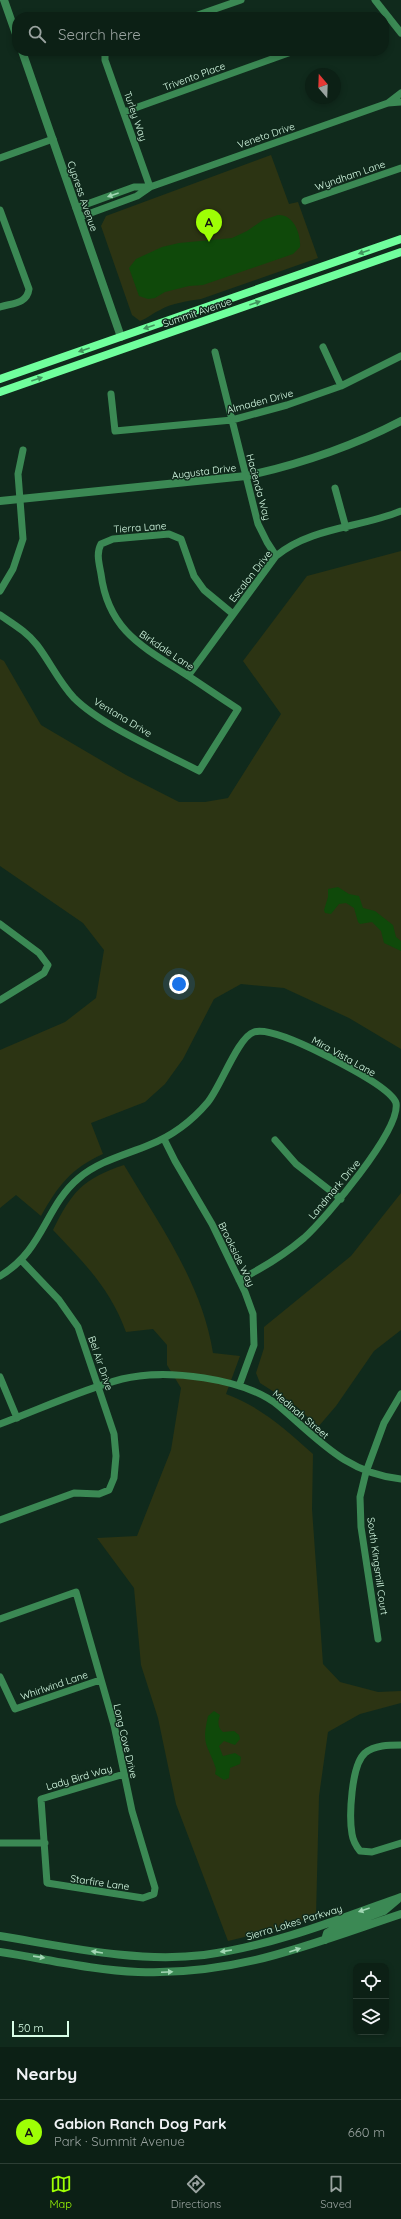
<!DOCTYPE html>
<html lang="en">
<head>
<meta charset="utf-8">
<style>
  body { margin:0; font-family:Quicksand,sans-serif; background:#15281e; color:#f1f3f6 }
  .controls { position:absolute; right:12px; bottom:12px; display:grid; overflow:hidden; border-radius:8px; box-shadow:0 2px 6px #0003 }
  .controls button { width:36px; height:36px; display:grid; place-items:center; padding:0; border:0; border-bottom:1px solid #2c3e34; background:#0c2015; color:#f1f3f6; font:20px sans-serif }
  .compass { position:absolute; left:305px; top:68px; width:36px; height:36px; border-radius:50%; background:#0c2015; box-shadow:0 2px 6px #0003; rotate:341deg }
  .scale { position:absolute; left:12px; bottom:10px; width:57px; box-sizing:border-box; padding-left:4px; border:2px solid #d9ffe8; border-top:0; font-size:11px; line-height:14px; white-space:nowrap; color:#d9ffe8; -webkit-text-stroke:3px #102a1c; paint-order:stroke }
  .you { position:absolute; left:179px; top:984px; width:14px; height:14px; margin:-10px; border:3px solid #fff; border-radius:50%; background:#1a73e8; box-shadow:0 0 0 6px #1a73e833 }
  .badge { display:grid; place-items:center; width:26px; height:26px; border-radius:50%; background:#9eff05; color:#111; font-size:13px; font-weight:700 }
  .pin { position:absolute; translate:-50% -33px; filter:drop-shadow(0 1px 2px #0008) }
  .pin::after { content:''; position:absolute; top:21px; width:14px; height:12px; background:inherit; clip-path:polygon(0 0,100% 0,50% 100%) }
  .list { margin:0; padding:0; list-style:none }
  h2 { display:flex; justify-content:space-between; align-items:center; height:52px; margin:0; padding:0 16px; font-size:17px }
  h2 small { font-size:13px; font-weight:400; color:#9aa3a0 }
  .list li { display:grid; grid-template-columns:26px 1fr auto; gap:12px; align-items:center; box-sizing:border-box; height:64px; padding:0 16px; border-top:1px solid #2c3e34 }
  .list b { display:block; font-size:15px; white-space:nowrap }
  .list p { margin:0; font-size:13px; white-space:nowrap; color:#9aa3a0 }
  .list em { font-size:13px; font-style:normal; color:#9aa3a0 }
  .icon { flex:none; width:22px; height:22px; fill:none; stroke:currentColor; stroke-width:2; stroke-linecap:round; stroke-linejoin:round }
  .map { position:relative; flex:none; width:401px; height:2047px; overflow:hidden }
  .search { position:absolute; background:#0c2015; box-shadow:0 2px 6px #0003; left:12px; right:12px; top:12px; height:44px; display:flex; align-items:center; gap:10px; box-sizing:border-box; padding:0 14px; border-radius:16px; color:#9aa3a0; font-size:15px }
  .sheet { height:116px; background:#0c2015 }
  nav { display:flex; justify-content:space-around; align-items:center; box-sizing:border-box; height:56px; border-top:1px solid #2c3e34; background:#0c2015; font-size:11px; color:#9aa3a0 }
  nav a { display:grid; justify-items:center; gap:2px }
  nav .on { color:#9eff05 }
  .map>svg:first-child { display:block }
</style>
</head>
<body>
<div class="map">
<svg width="401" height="2047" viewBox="0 0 401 2047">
  <rect width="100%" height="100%" fill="#102a1c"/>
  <path fill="#2c3413" d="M271,155L289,204L298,202L318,258L201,299C188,301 172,303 160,310C153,313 148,318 140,321L132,315L101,226L106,216Z
    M401,551V1049L349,1018L284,988L241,984L214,999L183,1059L165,1084L145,1102L91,1123L103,1154C70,1169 58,1186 41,1216L16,1195L0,1208V1050L65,1022L96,998L104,950L83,923L0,866V659L4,661L41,725L126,775L179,802H205L228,798L281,714L243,661L307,576Z
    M124,1165C159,1224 202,1283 213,1353L240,1356L226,1394C261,1407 285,1429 313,1454L312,1509L323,1664L340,1682L378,1692L401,1691V1703L360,1714L328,1732L319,1796L316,1916L261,1933L228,1941L176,1804L158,1718L141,1665L134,1588L97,1538L137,1536L171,1450L181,1388L167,1365V1345L153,1329L126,1332C110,1288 85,1264 53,1230C72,1192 82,1179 124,1165Z
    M401,1193V1330L374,1351L336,1406L318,1427L296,1406L260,1383L256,1373L264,1348V1327L351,1256Z"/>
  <path fill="#0f490a" d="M278,215C293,214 301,233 300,247L293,254L203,285L189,286L165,292L155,298L148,299L139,296L129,268L136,259L162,247L179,243L232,238L247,231L263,220Z
    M338,887L349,894L359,896L363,908L375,911L393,925L396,937L401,941V951L384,943L381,931L372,922L360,924L358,922L354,908L346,903L339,904L331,914L325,913L324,910L328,897V889Z
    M214,1711L220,1715C218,1721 217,1727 223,1732L234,1731L239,1735L240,1739L235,1745L224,1741L219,1746L223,1756L235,1753L241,1757L240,1764L230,1768L229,1778L224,1780L215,1774L216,1769C208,1744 201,1747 208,1716Z"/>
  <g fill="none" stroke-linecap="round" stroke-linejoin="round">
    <path stroke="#3b8954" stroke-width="7" d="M375,0L401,33
      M192,17L241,0
      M105,51V60L150,187
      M388,103L401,93
      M124,112L294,51
      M0,158L53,139
      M305,201L401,168
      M76,208L134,187H149
      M0,210L29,289C27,304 12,303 0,307
      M80,217L137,196L150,187L388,103L401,102
      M323,347L341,386
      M215,352L258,524L267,542L276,556
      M111,394L115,431L232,420L287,405L341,386L401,356
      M335,488L346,528
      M0,591L13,569L23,539L18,474L23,450
      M0,615C13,624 27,632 37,645C50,662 59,682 74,698C102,726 163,752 199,771L238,709C219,697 201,684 182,672C139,645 108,628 101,574C99,563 96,553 101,544L113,539L169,534L181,539L194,576L204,590L233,614
      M188,676L276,556C311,527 360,528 401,511
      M0,924L39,953L48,965L44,973L0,1000
      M164,1139L175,1161L212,1224L245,1292L253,1314L254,1345L239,1386
      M275,1140L296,1164L341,1199
      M0,1276C44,1250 45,1206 79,1178C99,1161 125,1155 149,1145C172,1136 192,1121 208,1102C221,1086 238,1037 254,1032C269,1027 309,1047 323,1054C339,1062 391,1088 396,1103C401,1130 325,1219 304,1238C284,1255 263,1268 239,1280
      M0,1377L17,1418
      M0,1424C40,1409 81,1390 122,1379C165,1368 245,1378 279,1406C319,1440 346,1473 401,1479
      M0,1520L74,1493L99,1494L109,1490L114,1478L116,1456L114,1434L78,1327L59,1300L22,1261
      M0,1619L76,1592L114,1725L132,1811L155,1888L154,1894L143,1898L47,1883L41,1799L124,1774
      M378,1639L361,1527L360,1497L366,1472L384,1423L401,1394
      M0,1677L15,1709L100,1680
      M401,1745C389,1745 375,1745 365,1753C351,1765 349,1817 352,1834C353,1841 356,1846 360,1851L372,1852L401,1843
      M0,1843H45"/>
    <path stroke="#3b8954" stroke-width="8" d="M4,0L17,37
      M22,51L121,337
      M0,501L246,476C301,464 351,447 401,421
      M0,1936C67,1947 136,1963 204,1955C272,1946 337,1920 401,1897
      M325,1940L327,1933L334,1929L384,1911L397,1900
      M0,1952C46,1959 92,1970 138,1972C236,1976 311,1944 401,1914"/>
    <path stroke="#70ff9d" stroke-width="8" d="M0,379L401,239
      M0,392L401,252"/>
  </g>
  <defs><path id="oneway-solid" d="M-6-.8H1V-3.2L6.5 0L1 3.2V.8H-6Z"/></defs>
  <g fill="#a2d6b4">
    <use href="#oneway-solid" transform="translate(113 195) rotate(161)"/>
    <use href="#oneway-solid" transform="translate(364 1910) rotate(161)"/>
    <use href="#oneway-solid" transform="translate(295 1950) rotate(-19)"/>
    <use href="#oneway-solid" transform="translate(226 1951) rotate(171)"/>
    <use href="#oneway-solid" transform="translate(97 1952) rotate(-171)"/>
    <use href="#oneway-solid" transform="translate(39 1957) rotate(8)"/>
    <use href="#oneway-solid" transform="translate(167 1972) rotate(-2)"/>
  </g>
  <g fill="#40945c">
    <use href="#oneway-solid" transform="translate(364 252) rotate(161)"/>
    <use href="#oneway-solid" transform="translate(255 303) rotate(-19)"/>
    <use href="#oneway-solid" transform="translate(149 327) rotate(161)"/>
    <use href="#oneway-solid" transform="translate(84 350) rotate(161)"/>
    <use href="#oneway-solid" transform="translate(37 379) rotate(-19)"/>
  </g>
  <g text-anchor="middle" stroke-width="3" stroke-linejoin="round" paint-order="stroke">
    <g font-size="10" fill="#d9ffe8" stroke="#102a1c">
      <text transform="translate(194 76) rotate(-20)" y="4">Trivento Place</text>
      <text transform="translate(136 116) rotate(71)" y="4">Turley Way</text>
      <text transform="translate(266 135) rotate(-19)" y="4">Veneto Drive</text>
      <text transform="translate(350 175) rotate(-19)" y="4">Wyndham Lane</text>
      <text transform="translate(83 196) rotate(71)" y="4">Cypress Avenue</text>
      <text transform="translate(197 312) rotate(-19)" y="4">Summit Avenue</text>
      <text transform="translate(260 401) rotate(-15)" y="4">Almaden Drive</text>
      <text transform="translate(204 471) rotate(-7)" y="4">Augusta Drive</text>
      <text transform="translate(259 487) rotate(75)" y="4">Hacienda Way</text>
      <text transform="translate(140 527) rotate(-4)" y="4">Tierra Lane</text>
      <text transform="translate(250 576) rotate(-52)" y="4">Escalon Drive</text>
      <text transform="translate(167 650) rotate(34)" y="4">Birkdale Lane</text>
      <text transform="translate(123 717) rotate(31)" y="4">Ventana Drive</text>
      <text transform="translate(344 1056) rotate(29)" y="4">Mira Vista Lane</text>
      <text transform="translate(334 1189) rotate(-50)" y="4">Landmark Drive</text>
      <text transform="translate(237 1254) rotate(64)" y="4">Brookside Way</text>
      <text transform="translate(101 1363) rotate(71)" y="4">Bel Air Drive</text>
      <text transform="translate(301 1414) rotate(40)" y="4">Medinah Street</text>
      <text transform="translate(378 1566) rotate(82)" y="4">South Kingsmill Court</text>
      <text transform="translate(54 1685) rotate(-19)" y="4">Whirlwind Lane</text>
      <text transform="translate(126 1741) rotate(77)" y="4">Long Cove Drive</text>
      <text transform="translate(79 1777) rotate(-16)" y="4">Lady Bird Way</text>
      <text transform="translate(100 1882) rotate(8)" y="4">Starfire Lane</text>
      <text transform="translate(294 1922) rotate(-17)" y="4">Sierra Lakes Parkway</text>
    </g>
  </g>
</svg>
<div class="controls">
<button><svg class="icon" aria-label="locate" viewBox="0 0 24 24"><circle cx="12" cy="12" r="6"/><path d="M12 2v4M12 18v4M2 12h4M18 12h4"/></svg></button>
<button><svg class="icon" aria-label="layers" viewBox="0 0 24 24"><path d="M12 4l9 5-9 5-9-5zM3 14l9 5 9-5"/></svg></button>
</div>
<svg class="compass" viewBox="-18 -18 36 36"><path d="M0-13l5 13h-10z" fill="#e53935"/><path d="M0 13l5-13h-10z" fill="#9aa3a0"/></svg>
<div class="scale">50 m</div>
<div class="you"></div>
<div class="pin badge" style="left:209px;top:242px">A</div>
<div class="search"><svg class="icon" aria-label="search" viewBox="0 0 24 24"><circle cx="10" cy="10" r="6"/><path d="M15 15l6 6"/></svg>Search here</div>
</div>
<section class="sheet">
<h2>Nearby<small></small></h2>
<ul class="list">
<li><span class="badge">A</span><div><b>Gabion Ranch Dog Park</b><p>Park · Summit Avenue</p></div><em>660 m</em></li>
</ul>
</section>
<nav>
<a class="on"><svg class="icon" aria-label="map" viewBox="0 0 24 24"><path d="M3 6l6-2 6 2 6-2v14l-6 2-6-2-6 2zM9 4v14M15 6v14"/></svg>Map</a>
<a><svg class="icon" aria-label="directions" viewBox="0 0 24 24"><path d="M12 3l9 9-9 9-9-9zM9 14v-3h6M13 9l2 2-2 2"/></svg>Directions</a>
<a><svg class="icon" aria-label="saved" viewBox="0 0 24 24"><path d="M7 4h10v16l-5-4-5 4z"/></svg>Saved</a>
</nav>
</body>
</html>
